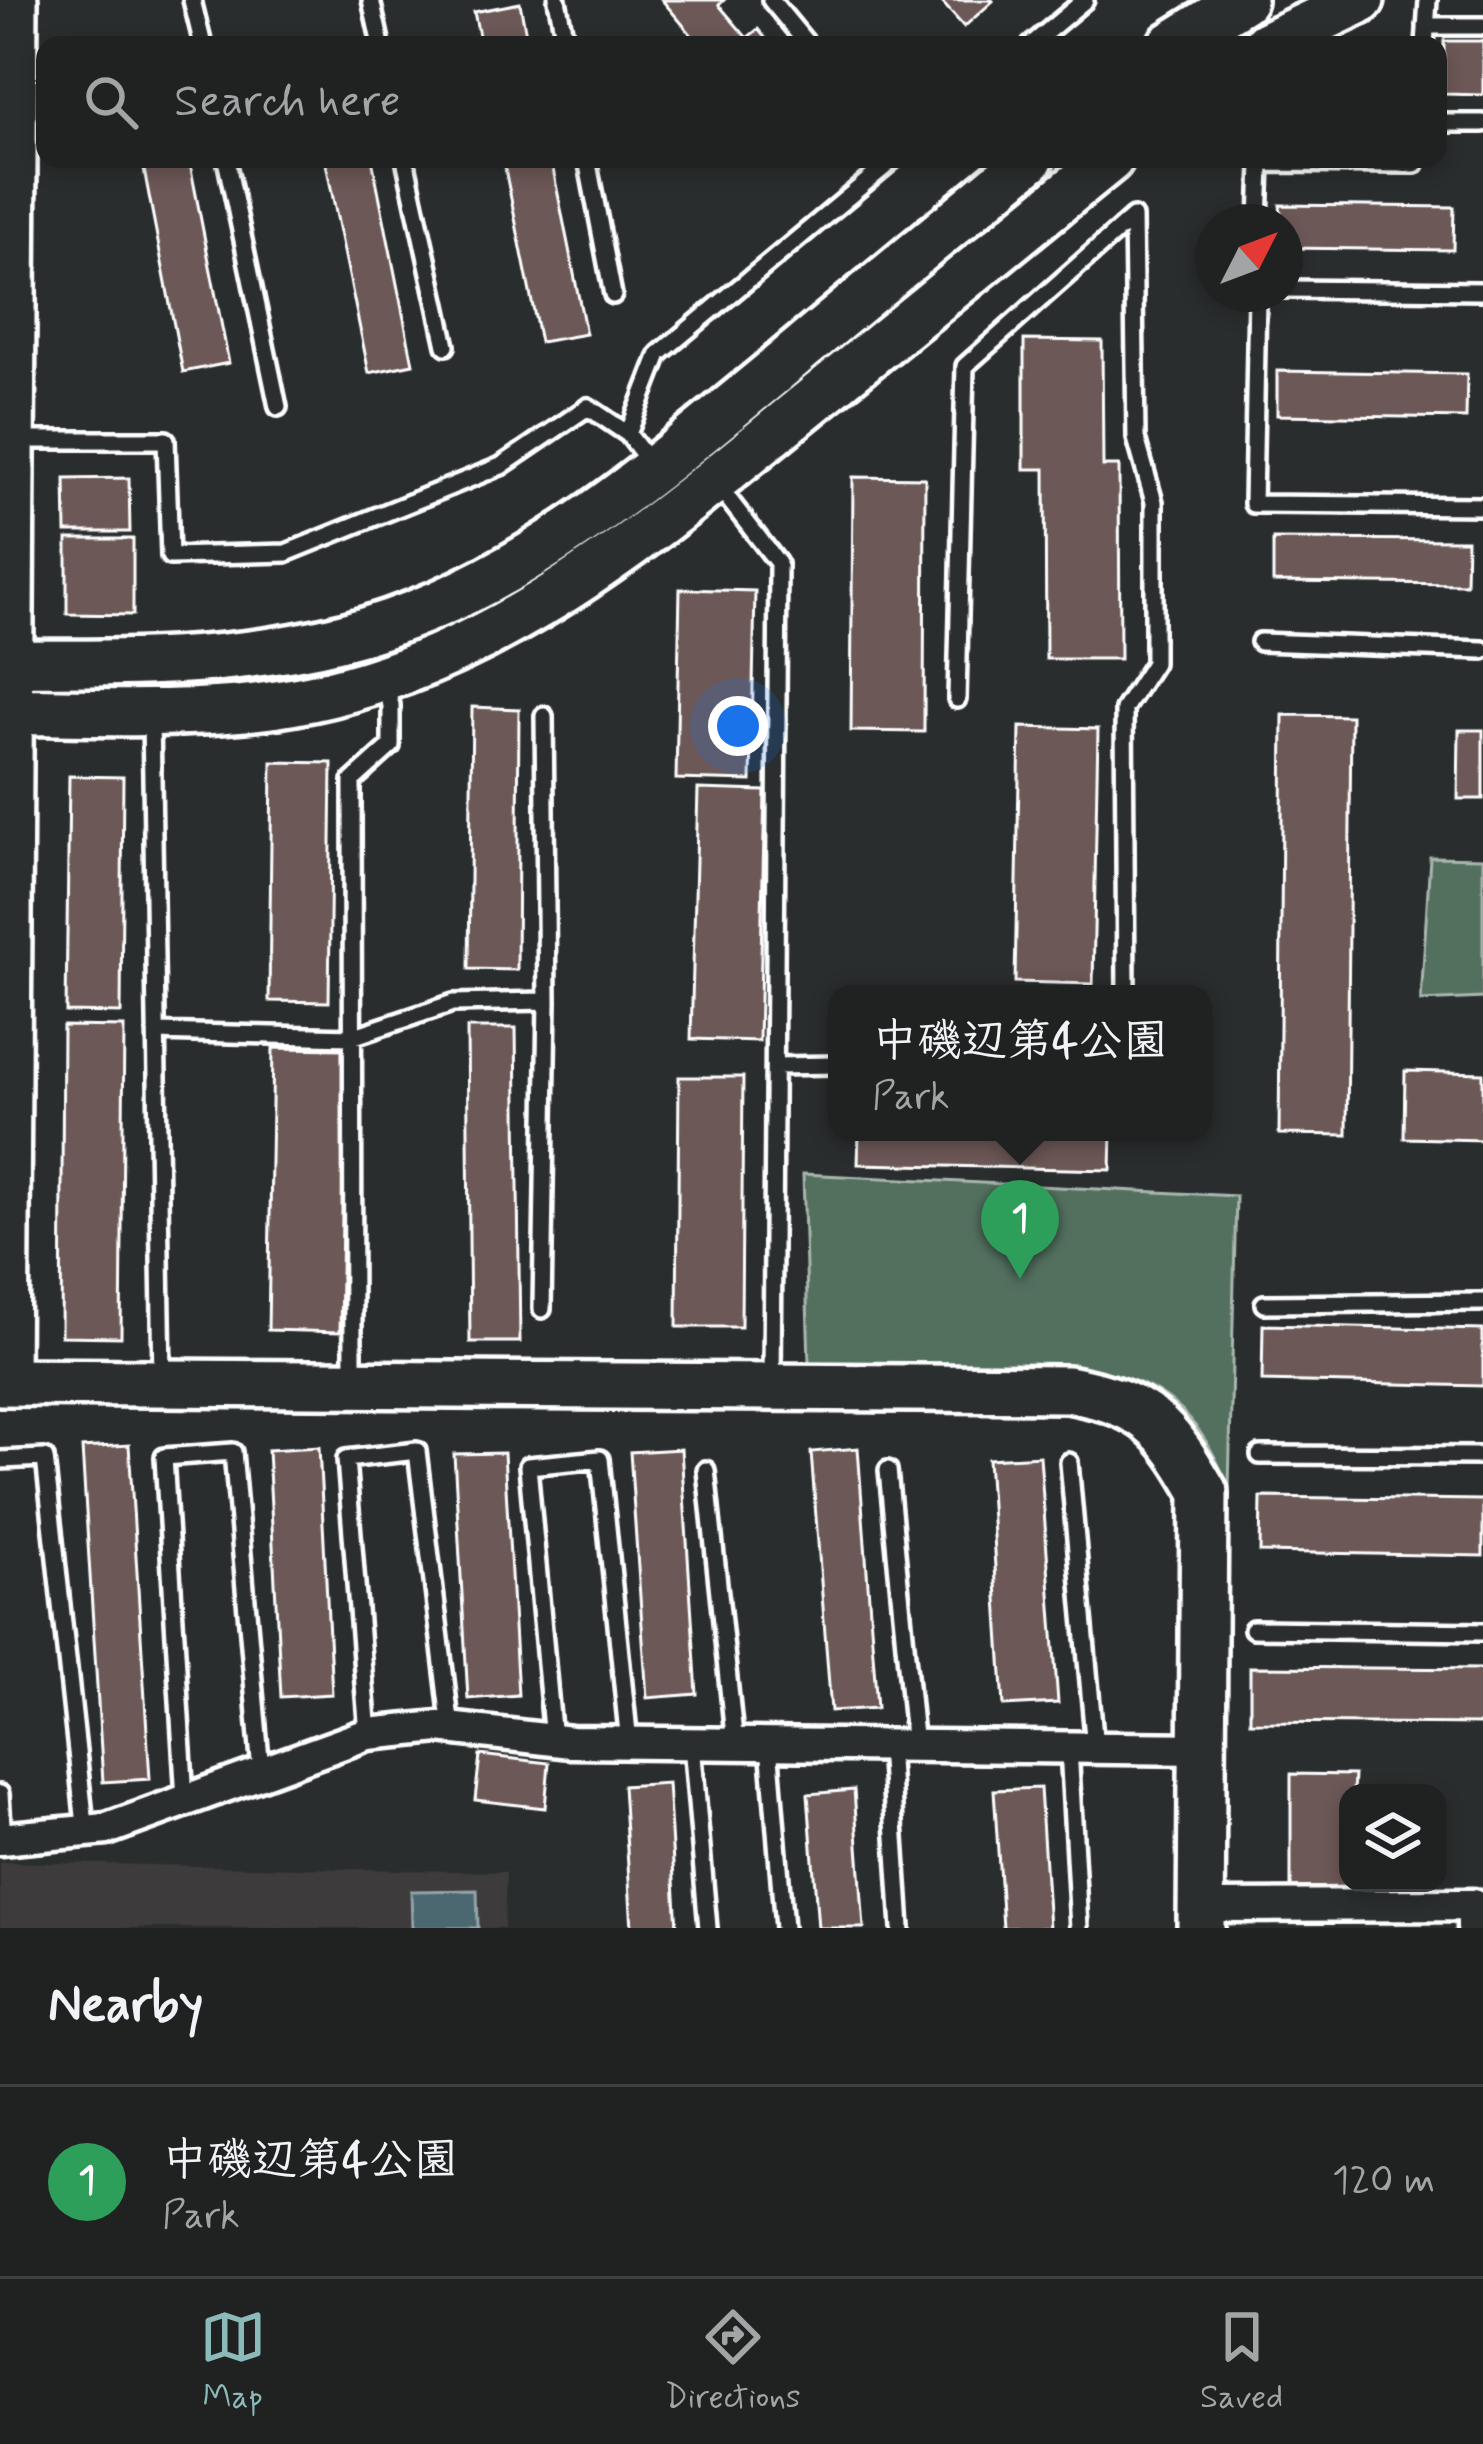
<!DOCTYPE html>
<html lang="en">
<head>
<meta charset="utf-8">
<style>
  body { margin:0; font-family:Mynerve,"Klee One",sans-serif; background:#282a2a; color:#f1f3f6 }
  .controls { position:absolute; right:36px; bottom:36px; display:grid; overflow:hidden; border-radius:24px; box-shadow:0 6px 18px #0003 }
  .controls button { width:108px; height:108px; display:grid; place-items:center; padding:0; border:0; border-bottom:3px solid #3d3f40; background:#202222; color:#f1f3f6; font:60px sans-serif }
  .compass { position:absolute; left:1195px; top:204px; width:108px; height:108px; border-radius:50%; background:#202222; box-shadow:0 6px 18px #0003; rotate:48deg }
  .you { position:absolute; left:738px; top:726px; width:42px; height:42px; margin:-30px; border:9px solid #fff; border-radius:50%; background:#1a73e8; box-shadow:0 0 0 18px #1a73e833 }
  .badge { display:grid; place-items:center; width:78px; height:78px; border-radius:50%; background:#8bbbb9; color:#fff; font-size:39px; font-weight:700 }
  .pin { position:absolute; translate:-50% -99px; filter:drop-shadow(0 3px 6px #0008) }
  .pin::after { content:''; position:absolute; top:63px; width:42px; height:36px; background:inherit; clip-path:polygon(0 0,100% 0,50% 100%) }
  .popup { position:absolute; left:828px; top:985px; width:384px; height:156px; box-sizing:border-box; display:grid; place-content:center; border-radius:24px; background:#202222; filter:drop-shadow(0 3px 9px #0005); font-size:39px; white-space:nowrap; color:#a2a4a5 }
  .popup b { font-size:45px; color:#f1f3f6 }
  .popup::after { content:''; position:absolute; left:50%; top:100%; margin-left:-24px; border:24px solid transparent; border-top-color:#202222 }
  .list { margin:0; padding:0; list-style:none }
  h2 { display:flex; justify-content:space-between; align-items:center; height:156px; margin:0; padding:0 48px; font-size:51px }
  h2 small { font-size:39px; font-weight:400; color:#a2a4a5 }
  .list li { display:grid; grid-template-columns:78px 1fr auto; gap:36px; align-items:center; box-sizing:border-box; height:192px; padding:0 48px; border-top:3px solid #3d3f40 }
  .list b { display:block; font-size:45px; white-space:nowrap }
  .list p { margin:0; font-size:39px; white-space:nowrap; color:#a2a4a5 }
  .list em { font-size:39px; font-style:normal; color:#a2a4a5 }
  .icon { flex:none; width:66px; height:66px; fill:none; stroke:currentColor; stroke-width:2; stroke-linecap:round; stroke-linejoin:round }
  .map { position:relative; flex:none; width:1483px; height:1928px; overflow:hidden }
  .search { position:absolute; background:#202222; box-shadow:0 6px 18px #0003; left:36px; right:36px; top:36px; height:132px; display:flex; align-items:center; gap:30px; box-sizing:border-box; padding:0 42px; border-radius:24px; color:#a2a4a5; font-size:45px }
  .sheet { height:348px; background:#202222 }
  nav { display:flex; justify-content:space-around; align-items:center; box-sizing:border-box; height:168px; border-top:3px solid #3d3f40; background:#202222; font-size:33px; color:#a2a4a5 }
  nav a { display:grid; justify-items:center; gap:6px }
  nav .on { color:#8bbbb9 }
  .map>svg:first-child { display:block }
</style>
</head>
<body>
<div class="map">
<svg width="1483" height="1928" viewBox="0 0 1483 1928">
  <rect width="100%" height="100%" fill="#2a2d2e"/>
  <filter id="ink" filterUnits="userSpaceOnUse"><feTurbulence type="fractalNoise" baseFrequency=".00833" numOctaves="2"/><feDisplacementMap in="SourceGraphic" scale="24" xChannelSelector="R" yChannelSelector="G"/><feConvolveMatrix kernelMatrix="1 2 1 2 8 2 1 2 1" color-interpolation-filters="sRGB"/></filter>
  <g filter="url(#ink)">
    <path fill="#3e3a3a" d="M0,1862L506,1872L504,1928H0Z"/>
    <path fill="#536f5f" stroke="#a9b7af" stroke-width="3" d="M1430,857L1483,858V998L1421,1001Z
      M803,1174L1236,1196L1229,1490C1184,1365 1101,1365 984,1364C926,1363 867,1362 809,1362Z"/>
    <path fill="#4c6871" stroke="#94a4aa" stroke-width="3" d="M477,1890L478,1928H412L411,1891Z"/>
    <path fill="#6c5957" stroke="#fff" stroke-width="3" d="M662,0H724L719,5L747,38L758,29L771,45H700Z
      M940,0H992L993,1L964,27Z
      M520,3L528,45H481L474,12Z
      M1444,41H1483V95L1444,94Z
      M142,159H189L229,363L183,372Z
      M325,159H372L413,364L369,373Z
      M503,159H551L586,334L540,342Z
      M1280,205L1454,207L1453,250L1285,248Z
      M1024,340L1102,341L1103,466H1119L1120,659H1046L1045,469H1024Z
      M1277,371L1467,374L1466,418L1277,415Z
      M853,477L925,478L924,732L851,731Z
      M129,478L130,532H66L65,479Z
      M67,539H133V615L67,614Z
      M1273,539L1467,540L1466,584L1273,582Z
      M680,589L755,591L751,781L676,779Z
      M472,707L519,709L517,970L469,969Z
      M1283,715L1351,716L1347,1135L1279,1134Z
      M1020,727L1098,729L1093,984L1015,982Z
      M1459,730H1483V799H1458Z
      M272,762L332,763L329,1002L269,1001Z
      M69,776L123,777L121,1013L66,1012Z
      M698,789L765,791L759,1041L691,1039Z
      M63,1026L124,1027L121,1337L61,1336Z
      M467,1028H516L520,1342H470Z
      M273,1048L345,1049L340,1332L268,1330Z
      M1405,1071L1483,1073V1140L1404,1138Z
      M679,1077H743L741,1327H677Z
      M859,1132H1112L1111,1170L858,1164Z
      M1263,1325L1483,1330V1386L1262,1381Z
      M129,1445L150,1779L103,1782L82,1448Z
      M319,1447L332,1694L281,1697L268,1450Z
      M858,1448L877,1708L831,1711L811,1452Z
      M681,1449L697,1694L647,1698L630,1452Z
      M504,1453L518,1695L468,1699L454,1454Z
      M1040,1456L1058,1703L1004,1706L988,1459Z
      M1261,1497L1483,1500V1556L1260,1552Z
      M1250,1667L1483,1669V1724L1250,1722Z
      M480,1755L549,1763L545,1808L475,1800Z
      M1291,1774L1354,1775L1353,1793H1348L1352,1887L1291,1888Z
      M668,1783L677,1928H632L623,1786Z
      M1040,1788L1049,1928H1003L994,1790Z
      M854,1790L864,1928H818L808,1794Z"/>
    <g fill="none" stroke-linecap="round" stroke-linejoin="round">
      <defs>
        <path id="lane" d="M192,0L203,45
          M371,0L381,45
          M557,0L566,45
          M771,0L808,45
          M1426,26H1483
          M1031,45L1085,0
          M1425,45L1428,0
          M1438,123H1483
          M226,159L278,407
          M405,159L446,346
          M587,159L613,295
          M1259,222L1261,163L1415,164V159
          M1285,289L1483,291
          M1257,294L1253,504L1483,506
          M628,434L659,354L894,159
          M14,440H166L170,556L286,553L501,466L588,407L628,434L653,467
          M716,483L778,563L772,1380
          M1260,642L1483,650
          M957,699L965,366L1133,217L1136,438L1154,502V663L1124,709L1126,994
          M151,718L162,1377
          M156,1032L352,1037L453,1003L547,1001L544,716
          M775,1066L837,1065
          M1264,1304L1483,1302
          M542,1309L547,1001
          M353,1380L352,781L391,746V705L384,685
          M1260,1455L1483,1456
          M0,1460L45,1458L86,1834
          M1069,1462L1095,1748
          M706,1470L735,1745
          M888,1470L915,1747
          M1253,1629L1483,1632
          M368,1734L346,1459L417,1451L451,1729
          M553,1740L528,1466L600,1459L629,1743
          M692,1744L708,1928
          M769,1745L784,1928
          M889,1746L901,1928
          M1069,1748L1079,1928
          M0,1794L3,1839
          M185,1799L164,1457L233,1452L261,1771"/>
        <path id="street" d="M0,1839L107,1829L368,1734L439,1727L571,1742L1205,1749
          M1202,1906L1473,1905V1928"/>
        <path id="secondary" d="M1171,45L1243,0
          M1266,45L1361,0
          M0,663C114,664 232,665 343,637C508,595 636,485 765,379C853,305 942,232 1030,159
          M0,711C83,712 173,716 255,707C476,682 641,540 806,406C907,324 1008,241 1110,159
          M0,1382L1068,1389C1147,1404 1165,1424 1204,1492L1201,1928
          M5,1382L14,0"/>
      </defs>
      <use href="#lane" stroke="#fff" stroke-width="24"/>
      <use href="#street" stroke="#fff" stroke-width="39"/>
      <use href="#secondary" stroke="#fff" stroke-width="54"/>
      <use href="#lane" stroke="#2a2d2e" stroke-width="15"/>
      <use href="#street" stroke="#2a2d2e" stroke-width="30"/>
      <use href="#secondary" stroke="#2a2d2e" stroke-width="45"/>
    </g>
  </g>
</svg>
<div class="controls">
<button><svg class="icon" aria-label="layers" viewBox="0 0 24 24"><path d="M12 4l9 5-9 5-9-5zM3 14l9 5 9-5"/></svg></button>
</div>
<svg class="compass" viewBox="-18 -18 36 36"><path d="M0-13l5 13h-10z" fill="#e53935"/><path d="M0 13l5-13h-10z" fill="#a2a4a5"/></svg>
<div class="you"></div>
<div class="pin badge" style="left:1020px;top:1279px;background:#2e9e5b">1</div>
<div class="popup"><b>中磯辺第4公園</b>Park</div>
<div class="search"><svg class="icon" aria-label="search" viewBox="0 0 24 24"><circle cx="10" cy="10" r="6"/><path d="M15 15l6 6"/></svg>Search here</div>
</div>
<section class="sheet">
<h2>Nearby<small></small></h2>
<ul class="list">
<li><span class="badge" style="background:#2e9e5b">1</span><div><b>中磯辺第4公園</b><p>Park</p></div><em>120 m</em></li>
</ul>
</section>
<nav>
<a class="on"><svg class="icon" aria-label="map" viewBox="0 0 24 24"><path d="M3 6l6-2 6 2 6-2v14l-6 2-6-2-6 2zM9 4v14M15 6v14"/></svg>Map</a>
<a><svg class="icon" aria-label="directions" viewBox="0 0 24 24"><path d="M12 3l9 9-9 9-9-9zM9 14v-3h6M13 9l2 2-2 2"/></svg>Directions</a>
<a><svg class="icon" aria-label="saved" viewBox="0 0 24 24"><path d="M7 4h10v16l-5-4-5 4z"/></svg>Saved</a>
</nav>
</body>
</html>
